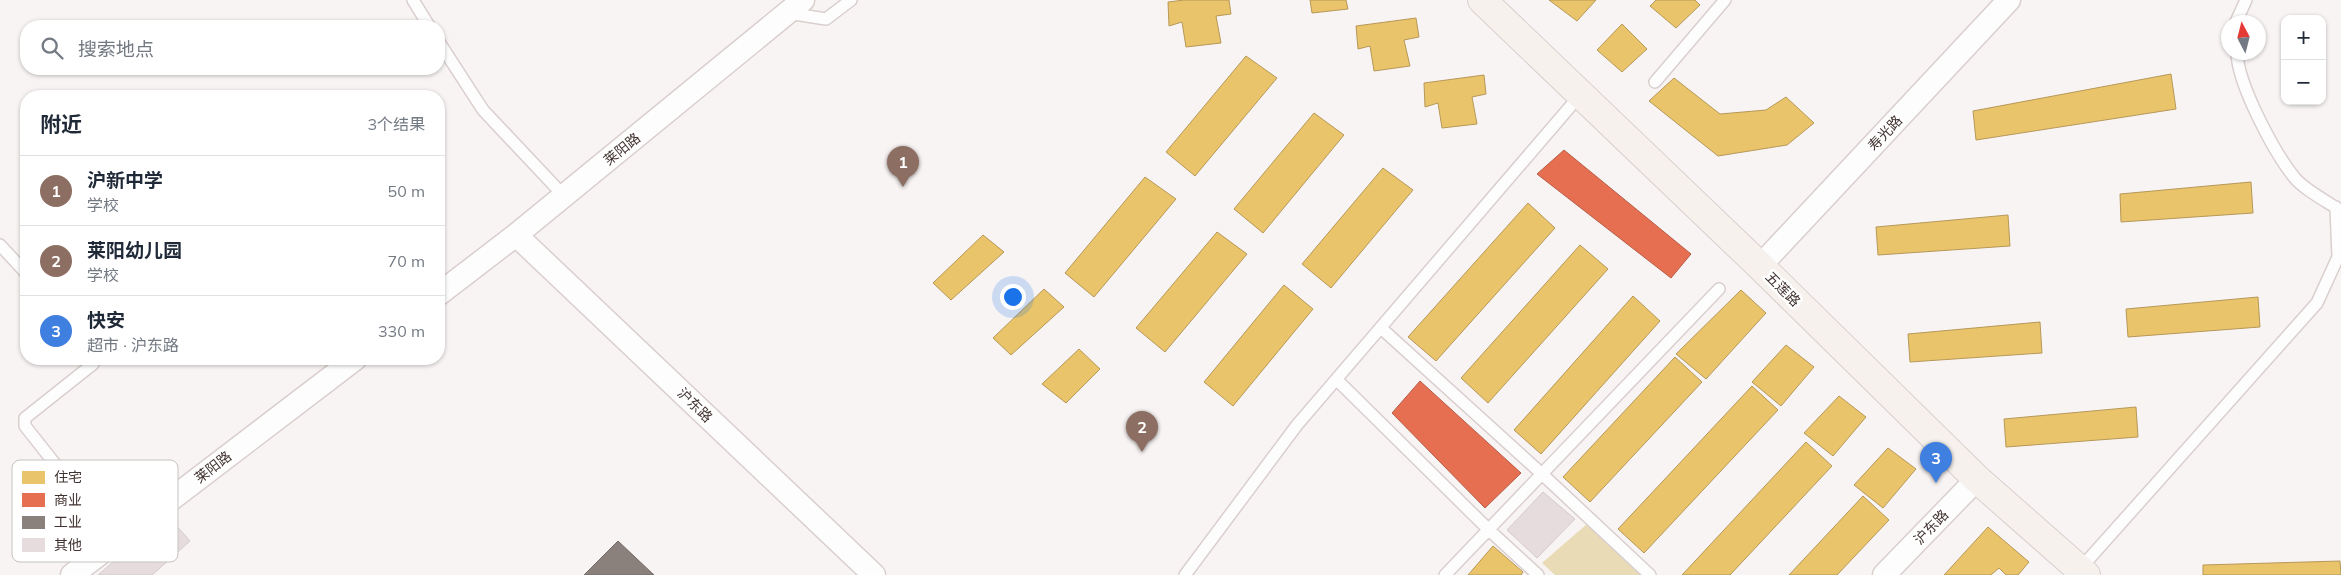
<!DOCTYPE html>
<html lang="zh">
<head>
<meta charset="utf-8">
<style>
  body { margin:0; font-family:Mulish,"Noto Sans SC",sans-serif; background:#f6f6f7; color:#1f2937 }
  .controls { position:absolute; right:15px; top:15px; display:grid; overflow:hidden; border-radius:10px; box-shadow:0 1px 4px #0004 }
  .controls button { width:45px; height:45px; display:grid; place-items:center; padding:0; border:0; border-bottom:1px solid #e0e1e3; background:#fff; color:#1f2937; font:25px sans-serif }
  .compass { position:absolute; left:2221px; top:15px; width:45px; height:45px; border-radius:50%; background:#fff; box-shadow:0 1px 4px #0004; rotate:353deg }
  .you { position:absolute; left:1012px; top:296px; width:18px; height:18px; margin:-12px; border:4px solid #fff; border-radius:50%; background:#1a73e8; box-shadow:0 0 0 8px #1a73e833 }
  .badge { display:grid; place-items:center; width:32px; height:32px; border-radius:50%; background:#817675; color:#fff; font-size:16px; font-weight:700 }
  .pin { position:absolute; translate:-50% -41px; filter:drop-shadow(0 1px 2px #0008) }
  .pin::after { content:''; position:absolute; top:26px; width:18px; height:15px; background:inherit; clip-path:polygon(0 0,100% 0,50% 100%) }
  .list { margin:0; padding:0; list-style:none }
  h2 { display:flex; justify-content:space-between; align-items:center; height:65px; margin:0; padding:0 20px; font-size:21px }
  h2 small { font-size:16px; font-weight:400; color:#747a83 }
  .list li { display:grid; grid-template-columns:32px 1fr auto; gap:15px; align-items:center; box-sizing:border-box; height:70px; padding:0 20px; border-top:1px solid #e0e1e3 }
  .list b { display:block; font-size:19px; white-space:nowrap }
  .list p { margin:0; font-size:16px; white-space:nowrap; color:#747a83 }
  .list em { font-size:16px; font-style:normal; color:#747a83 }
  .icon { flex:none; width:28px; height:28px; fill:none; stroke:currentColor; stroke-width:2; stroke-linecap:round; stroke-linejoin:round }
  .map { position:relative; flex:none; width:2341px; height:575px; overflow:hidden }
  .search { position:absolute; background:#fff; box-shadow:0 1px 4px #0004; left:20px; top:20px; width:425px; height:55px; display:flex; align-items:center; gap:12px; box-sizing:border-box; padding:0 18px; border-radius:20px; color:#747a83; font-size:19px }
  .panel { position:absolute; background:#fff; box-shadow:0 1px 4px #0004; left:20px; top:90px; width:425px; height:275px; border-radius:20px }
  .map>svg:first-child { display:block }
</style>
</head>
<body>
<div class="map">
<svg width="2341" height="575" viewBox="0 0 2341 575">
  <rect width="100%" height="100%" fill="#f9f4f4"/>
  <path fill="#e9dbb5" d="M1587,524L1641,575H1555L1542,563Z"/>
  <path fill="#e9c46a" stroke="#b69859" d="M1184,0H1229L1231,14L1216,16L1221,43L1186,47L1182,22L1169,26L1168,2Z
    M1310,0H1346L1348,9L1312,13Z
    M1549,0H1596L1577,21Z
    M1656,0H1695L1700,5L1676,28L1650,6Z
    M1416,18L1419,37L1404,40L1410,66L1374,71L1370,46L1358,49L1356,26Z
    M1622,24L1647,49L1622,72L1597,50Z
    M1246,56L1277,78L1195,176L1166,152Z
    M2171,74L2176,109L1976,140L1973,111Z
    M1484,75L1486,94L1472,97L1477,124L1442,128L1438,103L1425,107L1424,83Z
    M1674,78L1720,114L1766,110L1786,97L1814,123L1787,145L1718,156L1649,101Z
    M1314,113L1344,135L1263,233L1234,209Z
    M1383,168L1413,190L1331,288L1302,264Z
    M1145,177L1176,199L1094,297L1065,273Z
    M2251,182L2253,213L2121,222L2120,194Z
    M1528,203L1555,228L1436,361L1408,337Z
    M2008,215L2010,246L1878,255L1876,227Z
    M1217,232L1247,254L1165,352L1136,328Z
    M983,235L1004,252L951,300L933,283Z
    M1580,245L1608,269L1488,403L1461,378Z
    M1284,285L1313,309L1233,406L1204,382Z
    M1044,289L1064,307L1011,355L993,338Z
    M1741,290L1766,313L1706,379L1676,354Z
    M1633,296L1660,321L1541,454L1514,430Z
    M2258,297L2260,327L2128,337L2126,309Z
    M2040,322L2042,353L1910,362L1908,334Z
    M1786,345L1814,367L1781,406L1752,382Z
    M1079,349L1100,369L1066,403L1042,384Z
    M1675,357L1702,382L1590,502L1563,477Z
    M1752,386L1778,410L1644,553L1618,529Z
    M1839,396L1866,417L1833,456L1804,433Z
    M2136,407L2138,437L2006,447L2004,419Z
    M1806,442L1832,466L1730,575H1682Z
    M1888,448L1916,469L1883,508L1854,485Z
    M1863,496L1889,520L1837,575H1789Z
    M1988,527L2029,562L2018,575H2006L1999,568L1991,575H1944Z
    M1493,546L1523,572L1521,575H1468Z
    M2340,561L2341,575H2203V565Z"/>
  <path fill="#e76f51" stroke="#b55d47" d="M1564,150L1691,254L1671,278L1537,174Z
    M1420,381L1521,473L1485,508L1392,413Z"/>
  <path fill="#8a817c" stroke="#746965" d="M618,541L654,575H584Z"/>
  <path fill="#e6dbdd" stroke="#d4cbce" d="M1543,492L1575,519L1537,558L1507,530Z
    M167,515L190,541L152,575H98Z"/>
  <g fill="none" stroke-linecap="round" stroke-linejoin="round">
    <defs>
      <path id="lane" d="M413,0L429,26
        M788,13L826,19L851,0
        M2236,22L2246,0
        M439,42L483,110L564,196
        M2237,52C2237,83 2274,152 2294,177C2303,189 2328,202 2341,211
        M1655,82L1725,0
        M0,245L26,273
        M1381,328L1542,474L1650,575
        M95,359L93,364L25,418V426L116,541
        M1337,380L1489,530L1538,575
        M2080,569L2317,303L2338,257L2336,207
        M1185,575L1297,425L1581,94
        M1445,575L1719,289"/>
      <path id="street" d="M516,235L874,575
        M1760,266L2009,0
        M439,294L516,235L803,0
        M72,575L355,359
        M1884,575L1977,479"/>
      <path id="secondary" d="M1482,0L1760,266L1977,479L2086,575"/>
    </defs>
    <use href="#lane" stroke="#d9cfce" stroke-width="14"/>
    <use href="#street" stroke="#d9cfce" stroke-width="25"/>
    <use href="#secondary" stroke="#d9cfce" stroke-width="30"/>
    <use href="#lane" stroke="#fefdfd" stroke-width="11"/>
    <use href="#street" stroke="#fefdfd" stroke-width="22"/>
    <use href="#secondary" stroke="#f6f1ed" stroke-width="28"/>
  </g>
  <g text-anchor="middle" stroke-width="5" stroke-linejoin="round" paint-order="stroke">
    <g font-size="14" fill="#403230" stroke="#fff">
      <text transform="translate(1885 133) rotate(-47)" y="5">寿光路</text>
      <text transform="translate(622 149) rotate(-39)" y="5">莱阳路</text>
      <text transform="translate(1783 289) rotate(45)" y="5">五莲路</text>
      <text transform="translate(695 405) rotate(44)" y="5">沪东路</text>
      <text transform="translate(213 467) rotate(-38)" y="5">莱阳路</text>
      <text transform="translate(1931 527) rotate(-46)" y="5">沪东路</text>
    </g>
  </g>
  <rect x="12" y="460" width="166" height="102" rx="8" fill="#fff" stroke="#c6c2c1" stroke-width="1"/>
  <rect x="22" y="471" width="23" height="13" fill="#e9c46a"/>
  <rect x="22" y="493" width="23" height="14" fill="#e76f51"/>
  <rect x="22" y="516" width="23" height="13" fill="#8a817c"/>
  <rect x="22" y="538" width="23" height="14" fill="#e6dbdd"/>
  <g font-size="14" fill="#403230">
    <text x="54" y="482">住宅</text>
    <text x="54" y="505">商业</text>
    <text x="54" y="527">工业</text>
    <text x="54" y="550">其他</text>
  </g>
</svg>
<div class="controls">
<button>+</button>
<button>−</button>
</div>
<svg class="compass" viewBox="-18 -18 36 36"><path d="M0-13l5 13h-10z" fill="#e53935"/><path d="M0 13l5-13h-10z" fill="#747a83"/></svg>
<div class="you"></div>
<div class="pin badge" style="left:903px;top:187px;background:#8d6e63">1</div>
<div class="pin badge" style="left:1142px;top:452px;background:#8d6e63">2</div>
<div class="pin badge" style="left:1936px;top:483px;background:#3f7fe0">3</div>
<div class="search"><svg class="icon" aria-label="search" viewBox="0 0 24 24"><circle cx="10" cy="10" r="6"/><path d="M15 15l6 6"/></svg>搜索地点</div>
<section class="panel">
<h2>附近<small>3个结果</small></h2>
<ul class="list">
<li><span class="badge" style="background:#8d6e63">1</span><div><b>沪新中学</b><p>学校</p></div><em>50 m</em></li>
<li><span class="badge" style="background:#8d6e63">2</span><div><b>莱阳幼儿园</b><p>学校</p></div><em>70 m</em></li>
<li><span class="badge" style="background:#3f7fe0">3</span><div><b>快安</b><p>超市 · 沪东路</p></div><em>330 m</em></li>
</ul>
</section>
</div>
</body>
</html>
